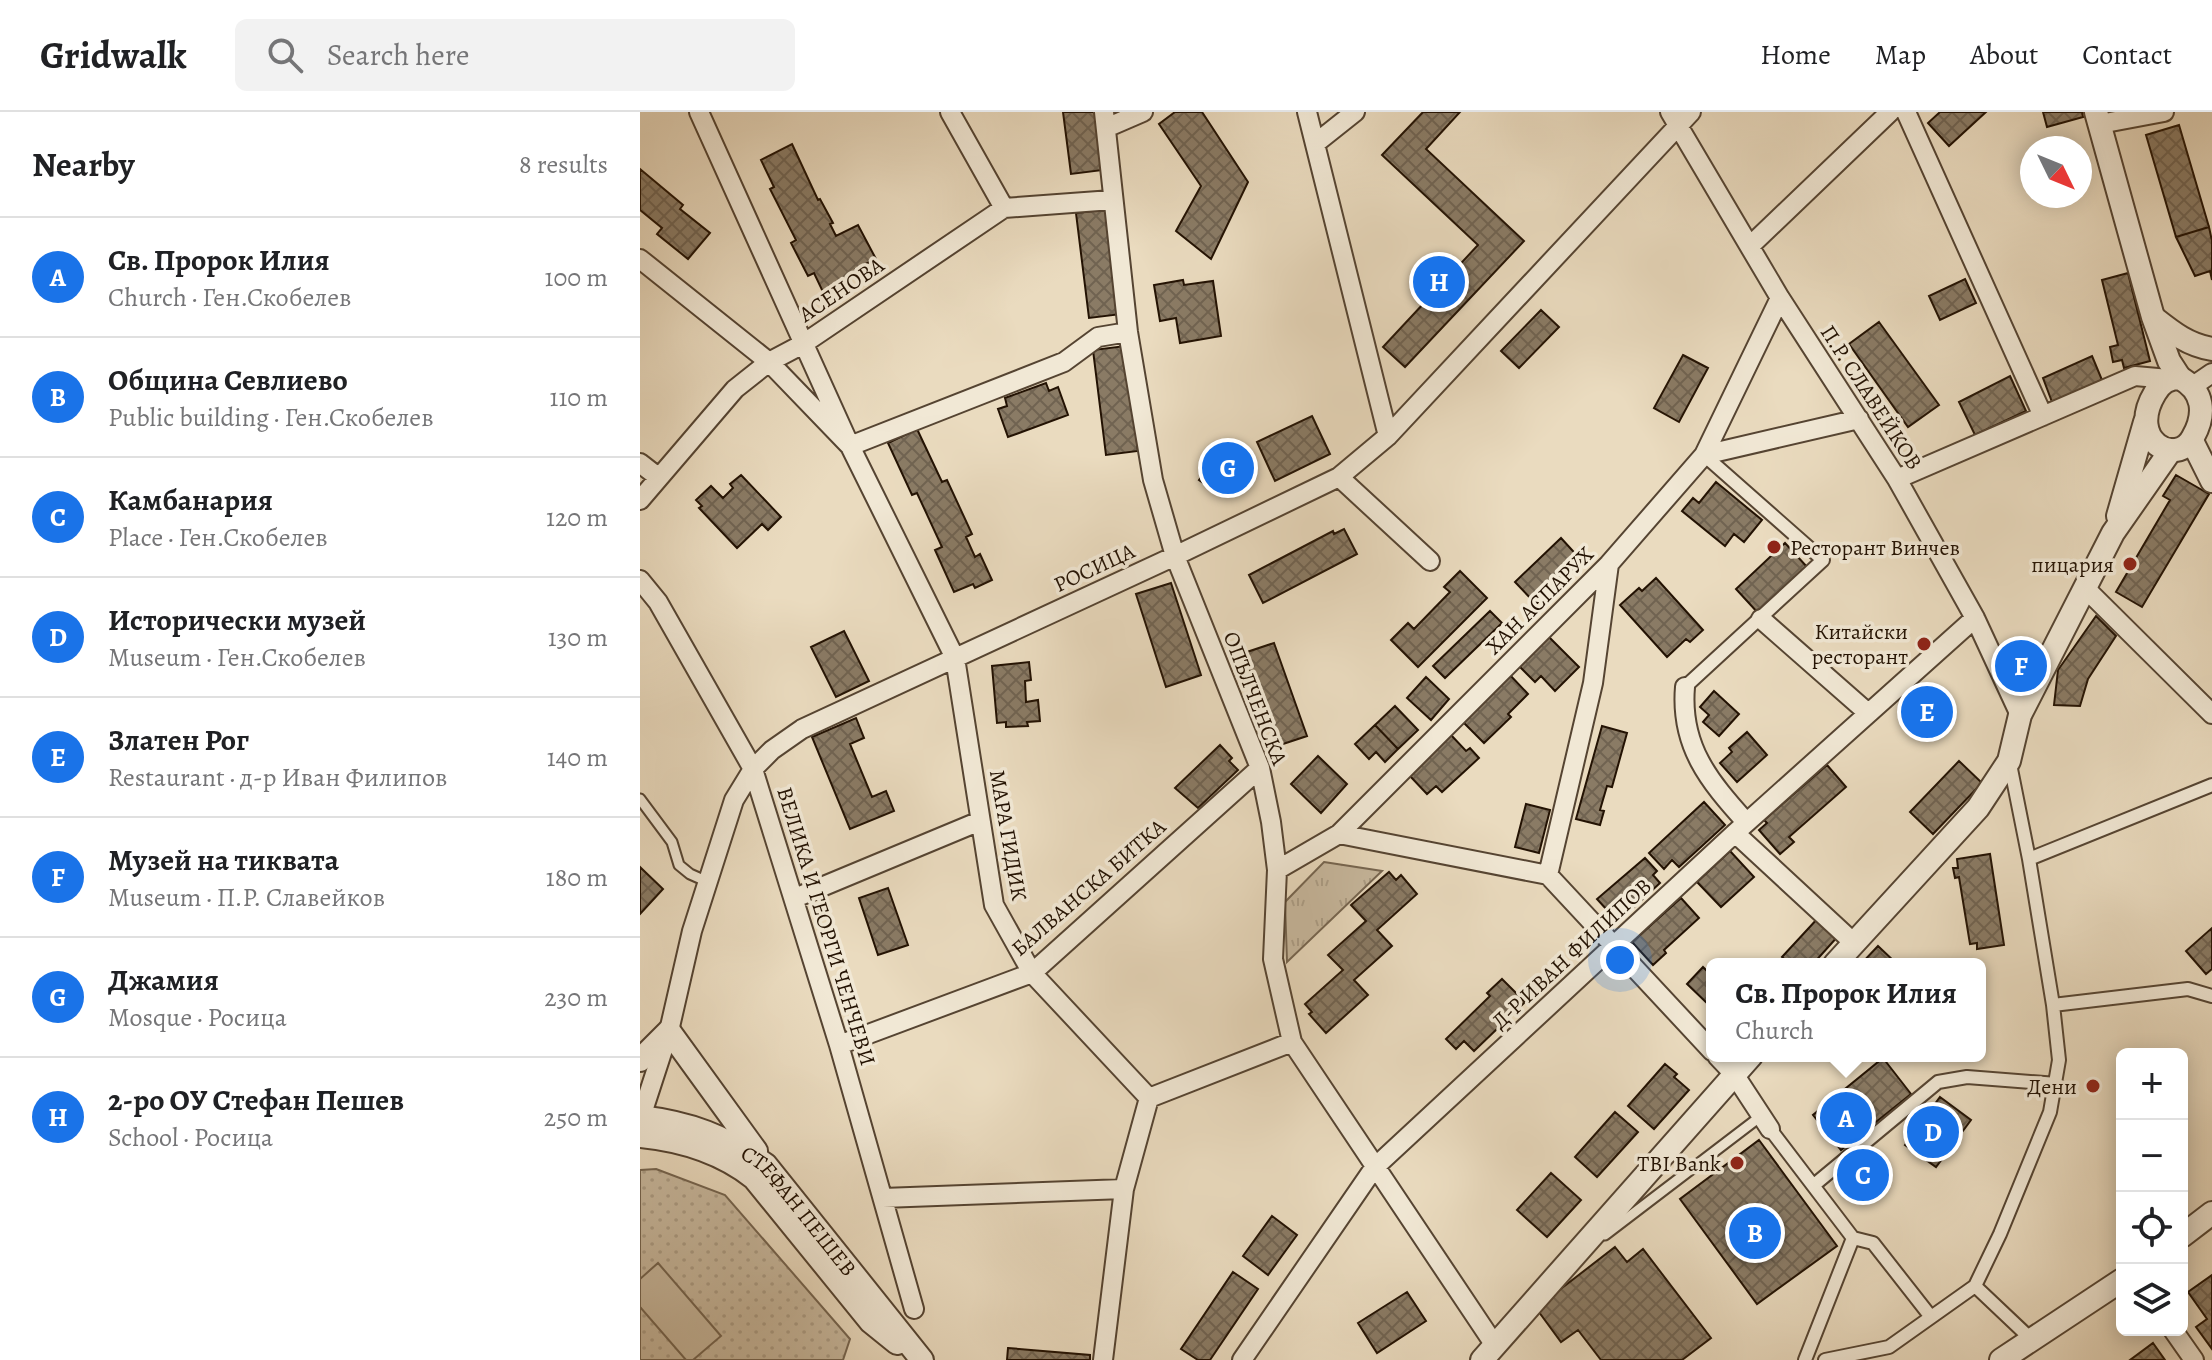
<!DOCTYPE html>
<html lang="en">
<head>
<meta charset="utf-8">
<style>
  body { margin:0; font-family:Alegreya,serif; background:#f2f2f2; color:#202124 }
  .controls { position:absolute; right:24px; bottom:24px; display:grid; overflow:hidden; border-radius:12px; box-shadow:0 4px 20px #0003 }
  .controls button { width:72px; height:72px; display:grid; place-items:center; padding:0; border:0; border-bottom:2px solid #e0e0e0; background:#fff; color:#202124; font:40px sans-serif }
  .compass { position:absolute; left:1380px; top:24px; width:72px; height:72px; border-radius:50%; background:#fff; box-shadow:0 4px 20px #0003; rotate:133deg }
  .you { position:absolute; left:980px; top:848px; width:28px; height:28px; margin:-20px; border:6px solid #fff; border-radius:50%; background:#1a73e8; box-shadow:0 0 0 12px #1a73e833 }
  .badge { display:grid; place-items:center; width:52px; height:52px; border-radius:50%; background:#1a73e8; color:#fff; font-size:26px; font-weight:700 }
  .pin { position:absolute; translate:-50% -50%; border:4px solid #fff; box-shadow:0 2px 8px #0006 }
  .popup { position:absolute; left:1066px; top:846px; width:280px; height:104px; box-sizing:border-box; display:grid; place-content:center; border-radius:12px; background:#fff; filter:drop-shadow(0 2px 6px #0005); font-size:26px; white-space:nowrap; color:#757577 }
  .popup b { font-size:30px; color:#202124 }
  .popup::after { content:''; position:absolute; left:50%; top:100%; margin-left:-16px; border:16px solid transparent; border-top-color:#fff }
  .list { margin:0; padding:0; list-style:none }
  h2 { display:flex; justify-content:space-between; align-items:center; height:104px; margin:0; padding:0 32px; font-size:34px }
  h2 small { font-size:26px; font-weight:400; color:#757577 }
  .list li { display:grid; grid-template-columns:52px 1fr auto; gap:24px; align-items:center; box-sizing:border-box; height:120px; padding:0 32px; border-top:2px solid #e0e0e0 }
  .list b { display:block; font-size:30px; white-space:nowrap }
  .list p { margin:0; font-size:26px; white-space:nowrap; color:#757577 }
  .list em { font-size:26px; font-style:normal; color:#757577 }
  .icon { flex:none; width:44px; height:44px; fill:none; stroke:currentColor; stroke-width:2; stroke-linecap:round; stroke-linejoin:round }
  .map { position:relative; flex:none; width:1572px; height:1248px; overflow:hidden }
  header { display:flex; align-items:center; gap:48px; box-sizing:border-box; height:112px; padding:0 40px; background:#fff; border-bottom:2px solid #e0e0e0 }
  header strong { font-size:38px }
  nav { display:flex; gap:44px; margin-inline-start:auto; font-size:28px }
  .search { width:560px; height:72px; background:#f2f2f2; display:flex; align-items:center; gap:20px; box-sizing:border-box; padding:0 28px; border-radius:12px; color:#757577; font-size:30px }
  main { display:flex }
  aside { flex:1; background:#fff }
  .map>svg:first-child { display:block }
</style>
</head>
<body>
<header>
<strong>Gridwalk</strong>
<div class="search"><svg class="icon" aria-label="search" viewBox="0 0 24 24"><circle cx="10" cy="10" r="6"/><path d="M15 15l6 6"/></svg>Search here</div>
<nav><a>Home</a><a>Map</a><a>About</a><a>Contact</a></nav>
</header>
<main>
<aside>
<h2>Nearby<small>8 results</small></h2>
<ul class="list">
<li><span class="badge">A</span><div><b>Св. Пророк Илия</b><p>Church · Ген.Скобелев</p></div><em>100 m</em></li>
<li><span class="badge">B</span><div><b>Община Севлиево</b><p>Public building · Ген.Скобелев</p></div><em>110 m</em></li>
<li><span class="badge">C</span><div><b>Камбанария</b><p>Place · Ген.Скобелев</p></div><em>120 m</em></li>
<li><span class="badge">D</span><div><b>Исторически музей</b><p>Museum · Ген.Скобелев</p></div><em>130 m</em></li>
<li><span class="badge">E</span><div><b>Златен Рог</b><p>Restaurant · д-р Иван Филипов</p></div><em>140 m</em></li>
<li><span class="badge">F</span><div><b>Музей на тиквата</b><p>Museum · П.Р. Славейков</p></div><em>180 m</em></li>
<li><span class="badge">G</span><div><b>Джамия</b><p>Mosque · Росица</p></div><em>230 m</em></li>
<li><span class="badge">H</span><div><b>2-ро ОУ Стефан Пешев</b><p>School · Росица</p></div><em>250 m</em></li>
</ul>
</aside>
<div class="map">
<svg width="1572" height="1248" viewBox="0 0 1572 1248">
  <defs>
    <pattern id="grass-tufts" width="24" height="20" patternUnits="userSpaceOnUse" patternTransform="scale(2)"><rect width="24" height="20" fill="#c8b99f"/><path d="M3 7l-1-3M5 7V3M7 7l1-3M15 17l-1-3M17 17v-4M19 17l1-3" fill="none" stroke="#ac9e87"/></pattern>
    <pattern id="park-dots" width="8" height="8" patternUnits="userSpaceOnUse" patternTransform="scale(2)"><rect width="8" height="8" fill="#c8b99f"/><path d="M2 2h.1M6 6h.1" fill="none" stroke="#ac9e87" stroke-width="1.8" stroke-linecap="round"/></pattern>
    <pattern id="building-cross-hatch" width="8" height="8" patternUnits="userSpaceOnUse" patternTransform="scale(2)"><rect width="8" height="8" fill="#8a7b65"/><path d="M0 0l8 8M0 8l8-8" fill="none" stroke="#706351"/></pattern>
  </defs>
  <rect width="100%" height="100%" fill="#eadbbf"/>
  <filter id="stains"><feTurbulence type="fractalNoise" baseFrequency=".0025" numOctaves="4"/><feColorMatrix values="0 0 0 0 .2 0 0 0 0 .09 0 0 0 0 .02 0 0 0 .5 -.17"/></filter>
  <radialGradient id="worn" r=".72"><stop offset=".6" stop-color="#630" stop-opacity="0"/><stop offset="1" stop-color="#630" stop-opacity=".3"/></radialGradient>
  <path fill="url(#grass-tufts)" stroke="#766651" stroke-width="2" d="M684,750L742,759L647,850L645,790Z"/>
  <path fill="url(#park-dots)" stroke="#766651" stroke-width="2" d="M16,1057L85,1083L210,1227L203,1248H0V1058Z"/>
  <path fill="#c8b99f" stroke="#766651" stroke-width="2" d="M18,1151L81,1224L53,1248H46L0,1195V1167Z"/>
  <path fill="url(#building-cross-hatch)" stroke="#231203" stroke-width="2" d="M423,0H455L463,58L431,62Z
    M535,0H562L608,70L571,147L536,119L561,74L519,12Z
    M783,0H820L786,37L884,129L765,255L743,235L838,133L742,43Z
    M1300,0H1346L1309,34L1288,11Z
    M1403,0H1442L1443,5L1407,15Z
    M1539,13L1569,115L1536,125L1506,23Z
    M152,32L178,88L180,87L193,111L190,112L196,124L218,113L236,147L215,157L217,163L183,180L174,161L168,164L151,131L156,128L130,77L134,75L121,48Z
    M0,57L43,93L40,97L70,121L48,147L17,122L22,116L0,98Z
    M469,97L482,202L449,206L436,101Z
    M1569,115L1572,129V168L1570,159L1555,164L1536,125Z
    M1488,161L1510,249L1484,256L1482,248L1473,250L1470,235L1478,233L1462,168Z
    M1325,167L1336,191L1300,208L1289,184Z
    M543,168L544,173L573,169L581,224L540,231L536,206L520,209L514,173Z
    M901,198L919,215L879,256L861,239Z
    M1239,210L1299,293L1268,315L1209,232Z
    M485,234L498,339L466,343L453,238Z
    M1043,243L1068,256L1039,310L1014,296Z
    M1452,244L1462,268L1412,290L1403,266Z
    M1370,264L1386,299L1335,323L1319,290Z
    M406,271L409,279L418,275L428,303L368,325L358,297L367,294L365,286Z
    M672,304L690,342L635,369L617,330Z
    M277,317L302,370L307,368L332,422L326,425L335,445L340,442L352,468L335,476L333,472L314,480L295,438L302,435L277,381L272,383L248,331Z
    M576,346L588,350L576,380L559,368Z
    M101,363L141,405L128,418L122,412L97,436L59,396L62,394L56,388L71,374L83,386L93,376L90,372Z
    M1536,363L1569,382L1502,495L1476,480L1530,388L1523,384Z
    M1076,370L1122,408L1104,430L1094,422L1085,434L1042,399L1053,386L1059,391Z
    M704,417L717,442L623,491L609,463L693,419L694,422Z
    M921,426L942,449L896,492L875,470Z
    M1145,431L1168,456L1119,502L1096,477Z
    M820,459L847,486L778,555L751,528L768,511L774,517L810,480L804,475Z
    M1016,466L1063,518L1050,530L1046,527L1027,545L980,493L999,476L1002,479Z
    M531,471L561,563L526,575L496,482Z
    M850,499L862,511L805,566L793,554Z
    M1456,504L1476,524L1448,567L1440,594L1414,593L1418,558Z
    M204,519L229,569L196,585L171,535Z
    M907,523L939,555L915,579L901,564L895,570L878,553Z
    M634,531L667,624L637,634L604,541Z
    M389,550L391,568L385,569L386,590L398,588L400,609L387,610L388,614L366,615V610L357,611L352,554Z
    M868,561L888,582L868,602L871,605L844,631L821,608Z
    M786,565L809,587L791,608L767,586Z
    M1074,579L1099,602L1079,624L1063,610L1069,603L1060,595Z
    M755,594L778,618L758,637L735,613Z
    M216,606L224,626L210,632L232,685L246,679L254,699L210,717L172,625Z
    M735,613L758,637L745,650L736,640L729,647L715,632Z
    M962,614L987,621L972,675L967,674L960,698L964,699L960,713L936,707Z
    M1107,620L1127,643L1097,670L1080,651L1092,640L1089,636Z
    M811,623L826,639L830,636L839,646L802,680L796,674L787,682L769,663Z
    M580,633L592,646L589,649L598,658L558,696L535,676Z
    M678,644L707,672L681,701L651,672Z
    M1319,649L1342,671L1293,722L1270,700Z
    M1187,653L1206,675L1149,725L1154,730L1140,742L1119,718L1127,711L1124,708Z
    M1064,690L1085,713L1039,755L1032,748L1024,757L1009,741Z
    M886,692L910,698L899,741L875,735Z
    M1090,739L1114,765L1081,795L1057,770Z
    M1350,742L1364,833L1337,837V831L1330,832L1319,765L1315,766L1313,756H1318L1317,747Z
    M1005,746L1017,759L1013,763L1020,771L978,810L957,787Z
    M0,755L23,777L0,802Z
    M749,760L756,768L761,763L777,782L737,818L752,834L714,868L728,883L686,921L669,902L672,900L665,892L703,858L688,843L726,809L711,793Z
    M248,776L268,833L238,843L219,786Z
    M1041,786L1059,806L1024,838L1026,841L1013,853L992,830Z
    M1179,805L1199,823L1173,852H1150L1142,845Z
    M1572,816V857L1566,862L1546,839Z
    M1238,834L1257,852H1221Z
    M1063,855L1072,864V896L1047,872Z
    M862,867L885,890L834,939L824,929L816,937L806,927L850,884L847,881Z
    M1243,946L1271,982L1201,1038L1173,1003Z
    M1025,952L1037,962L1034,965L1049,978L1014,1017L988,994Z
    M1300,985L1331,1008L1296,1055L1265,1033Z
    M975,1000L998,1020L957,1065L935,1045Z
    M1119,1028L1197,1134L1117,1192L1040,1087Z
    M1226,1044L1241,1059L1221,1081L1205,1066Z
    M911,1061L941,1088L907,1125L877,1098Z
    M632,1104L657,1123L628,1163L603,1144Z
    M975,1135L987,1150L1003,1137L1071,1226L1042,1248H961L938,1218L921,1230L896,1196Z
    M593,1160L618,1177L570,1248H558L541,1237Z
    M1572,1163V1237L1556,1215L1567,1207L1548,1180Z
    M767,1180L786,1209L737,1241L718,1211Z
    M1513,1231L1525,1248H1490Z
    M368,1236L450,1243V1248H367Z"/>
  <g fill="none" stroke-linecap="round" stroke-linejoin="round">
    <defs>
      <path id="service" d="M0,687L32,730L39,753L50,762L68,770
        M965,1123L1121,1004"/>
      <path id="pedestrian" d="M1045,575L1183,448L1064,343
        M1389,747L1572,673
        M1413,893L1548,877L1572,884
        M1130,1017L1213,1126L1165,1248
        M1174,1073L1298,970L1327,965L1417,972
        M1213,1126L1233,1131L1291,1205
        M1335,1174L1392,1228
        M1185,1248L1249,1235L1335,1174L1360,1122L1410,1000L1419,948L1413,893L1389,747L1370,652"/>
      <path id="minor" d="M59,0L210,334L424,250L458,225L488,220
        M310,0L364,96
        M464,0L488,220L513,368L535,444L620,656L631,710L637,758L633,847L652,930L854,1232
        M667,0L748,324
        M1030,0L1140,186L1257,367L1335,506L1380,603
        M1266,0L1403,304
        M1460,12L1524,0
        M466,16L503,0
        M676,31L715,0
        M1110,134L1250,0
        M0,147L129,250L210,334L315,546L354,793L392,861L509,986L652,930
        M1553,274L1572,261
        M1064,343L1140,186
        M0,351L18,365
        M699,365L790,449
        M1257,367L1495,264L1529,267
        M0,388L95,277L129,250L163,232L364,96L472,88
        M0,468L18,490L113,657L199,933L274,1197
        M1446,477L1572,602
        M1121,507L1228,601
        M1045,575C1040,634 1069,669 1106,710
        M1095,721L1214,831
        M699,722L908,763L1072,939
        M637,758L699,722L969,452L1064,343L1219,307
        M908,763L953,571L969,452
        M155,786L340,709
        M199,933L392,861L620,656
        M1077,944L1094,962L1130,1017
        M0,1008L29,919L52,819L94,688L113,657L132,638L162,617L535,444L699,365L748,324L1051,0
        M243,1086L484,1077
        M1533,1218L1554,1248
        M463,1248L484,1077L509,986
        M602,1248L734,1056L1095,721L1335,506"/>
      <g id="tertiary">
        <path d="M1456,0L1513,205L1529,249L1540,266"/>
        <path d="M1514,206C1533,221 1548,233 1572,237"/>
        <path d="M1540,266C1564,279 1566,302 1553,325C1537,356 1486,329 1515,281C1521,271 1528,266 1540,266Z"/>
        <path d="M1552,329L1572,369"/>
        <path d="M1478,404L1505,310"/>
        <path d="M1195,852L1338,696L1369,649L1380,603L1473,421L1531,338"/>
        <path d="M0,948L29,919L116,1039"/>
        <path id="s1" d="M0,1005C51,1011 84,1024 126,1053L282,1248"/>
        <path d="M0,1024C41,1028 81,1040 114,1066L231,1210L257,1231"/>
        <path d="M1542,1124L1572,1101"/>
        <path d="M842,1248L1111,944"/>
        <path d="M1361,1248L1482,1168"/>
      </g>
    </defs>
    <use href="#service" stroke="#554432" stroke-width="13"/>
    <use href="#pedestrian" stroke="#554432" stroke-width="16"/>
    <use href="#minor" stroke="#554432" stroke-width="22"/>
    <use href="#tertiary" stroke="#554432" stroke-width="26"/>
    <use href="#service" stroke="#f1e8d5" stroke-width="9"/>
    <use href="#pedestrian" stroke="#f1e8d5" stroke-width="12"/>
    <use href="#minor" stroke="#f1e8d5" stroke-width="18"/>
    <use href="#tertiary" stroke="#f1e8d5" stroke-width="22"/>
  </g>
  <g fill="#8f2418" stroke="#f1e8d5" stroke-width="3">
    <circle cx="1134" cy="435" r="8"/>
    <circle cx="1490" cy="452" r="8"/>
    <circle cx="1284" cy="532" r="8"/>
    <circle cx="1453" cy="974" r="8"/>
    <circle cx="1097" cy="1051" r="8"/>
  </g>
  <g text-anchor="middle" stroke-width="7" stroke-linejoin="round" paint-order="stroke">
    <g font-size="22" fill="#231203" stroke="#f1e8d5">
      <text transform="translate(201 177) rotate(-34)" y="8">АСЕНОВА</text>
      <text transform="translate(1232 285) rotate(57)" y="8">П.Р. СЛАВЕЙКОВ</text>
      <text transform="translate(454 455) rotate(-25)" y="8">РОСИЦА</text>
      <text transform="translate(899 488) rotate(-45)" y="8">ХАН АСПАРУХ</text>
      <text transform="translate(616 586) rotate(69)" y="8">ОПЪЛЧЕНСКА</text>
      <text transform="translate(369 723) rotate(80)" y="8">МАРА ГИДИК</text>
      <text transform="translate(448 775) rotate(-41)" y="8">БАЛВАНСКА БИТКА</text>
      <text transform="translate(187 814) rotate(73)" y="8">ВЕЛИКА И ГЕОРГИ ЧЕНЧЕВИ</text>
      <text transform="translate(931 841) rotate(-43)" y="8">Д-Р ИВАН ФИЛИПОВ</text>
      <text dy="8" stroke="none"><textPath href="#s1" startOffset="192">СТЕФАН ПЕШЕВ</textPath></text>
    </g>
    <g font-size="22" fill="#231203" stroke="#f1e8d5" text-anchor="end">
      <text x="1150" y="443" text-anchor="start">Ресторант Винчев</text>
      <text x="1474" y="460">пицария</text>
      <text x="1268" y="527">Китайски<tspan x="1268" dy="25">ресторант</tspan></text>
      <text x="1437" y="982">Дени</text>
      <text x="1081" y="1059">TBI Bank</text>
    </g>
  </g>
  <rect width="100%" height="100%" filter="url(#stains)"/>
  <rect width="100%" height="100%" fill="url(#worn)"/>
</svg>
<div class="controls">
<button>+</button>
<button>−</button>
<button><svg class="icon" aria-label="locate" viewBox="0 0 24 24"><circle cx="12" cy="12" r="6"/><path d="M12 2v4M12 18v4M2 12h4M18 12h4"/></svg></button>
<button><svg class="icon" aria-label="layers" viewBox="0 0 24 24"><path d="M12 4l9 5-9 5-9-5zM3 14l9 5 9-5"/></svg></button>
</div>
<svg class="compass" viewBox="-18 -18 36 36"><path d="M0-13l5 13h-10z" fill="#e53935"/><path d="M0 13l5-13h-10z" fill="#757577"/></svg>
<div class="you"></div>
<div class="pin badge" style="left:1206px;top:1006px">A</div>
<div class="popup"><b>Св. Пророк Илия</b>Church</div>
<div class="pin badge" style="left:1115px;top:1121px">B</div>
<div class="pin badge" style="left:1223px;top:1063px">C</div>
<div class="pin badge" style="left:1293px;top:1020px">D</div>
<div class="pin badge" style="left:1287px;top:600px">E</div>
<div class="pin badge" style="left:1381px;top:554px">F</div>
<div class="pin badge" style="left:588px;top:356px">G</div>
<div class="pin badge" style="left:799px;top:170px">H</div>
</div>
</main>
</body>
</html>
